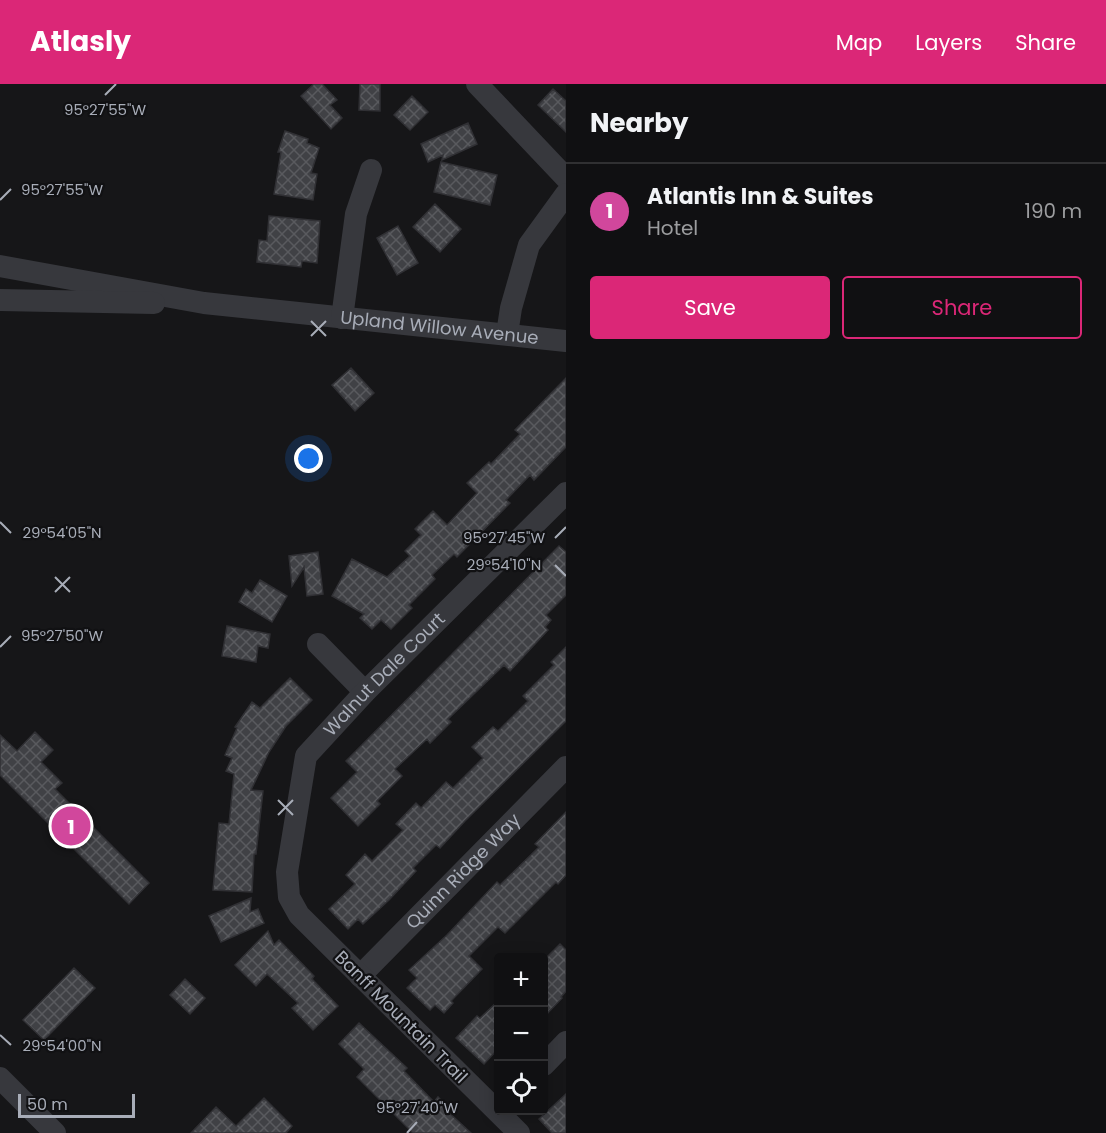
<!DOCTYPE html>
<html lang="en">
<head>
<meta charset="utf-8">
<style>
  body { margin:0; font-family:Poppins,sans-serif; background:#19191b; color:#f1f3f6 }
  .controls { position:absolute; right:18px; bottom:18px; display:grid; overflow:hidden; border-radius:6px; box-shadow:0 3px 15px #0003 }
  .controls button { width:54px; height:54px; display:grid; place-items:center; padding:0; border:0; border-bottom:2px solid #303032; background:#101012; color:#f1f3f6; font:30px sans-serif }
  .scale { position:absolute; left:18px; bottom:15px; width:117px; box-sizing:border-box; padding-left:6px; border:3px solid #a8adb8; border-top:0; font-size:16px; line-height:21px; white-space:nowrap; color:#a8adb8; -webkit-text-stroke:4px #111113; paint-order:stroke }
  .you { position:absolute; left:309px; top:375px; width:21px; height:21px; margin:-15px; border:4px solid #fff; border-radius:50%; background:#1a73e8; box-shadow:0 0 0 9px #1a73e833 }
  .badge { display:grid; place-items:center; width:39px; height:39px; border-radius:50%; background:#db2777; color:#fff; font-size:20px; font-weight:700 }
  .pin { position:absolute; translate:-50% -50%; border:3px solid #fff; box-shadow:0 2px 6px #0006 }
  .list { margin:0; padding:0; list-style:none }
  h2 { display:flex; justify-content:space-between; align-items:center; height:78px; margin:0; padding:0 24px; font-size:26px }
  h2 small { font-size:20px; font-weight:400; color:#9c9d9f }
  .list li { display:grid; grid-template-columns:39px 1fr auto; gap:18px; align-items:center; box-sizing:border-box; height:96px; padding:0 24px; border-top:2px solid #303032 }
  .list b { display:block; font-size:22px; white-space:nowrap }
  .list p { margin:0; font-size:20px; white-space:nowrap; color:#9c9d9f }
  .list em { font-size:20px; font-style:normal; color:#9c9d9f }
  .actions { display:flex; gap:12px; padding:18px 24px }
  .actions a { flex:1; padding:14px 0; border:2px solid #db2777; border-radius:6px; text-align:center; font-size:21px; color:#db2777 }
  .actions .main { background:#db2777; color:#fff }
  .icon { flex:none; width:33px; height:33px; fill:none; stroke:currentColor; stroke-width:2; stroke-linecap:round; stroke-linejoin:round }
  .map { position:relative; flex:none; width:566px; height:1049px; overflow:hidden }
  header { display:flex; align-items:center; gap:36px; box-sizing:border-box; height:84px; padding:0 30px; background:#db2777; color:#fff }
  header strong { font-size:28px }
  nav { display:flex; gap:33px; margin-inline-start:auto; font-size:21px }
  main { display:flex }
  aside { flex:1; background:#101012 }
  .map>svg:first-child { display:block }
</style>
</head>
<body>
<header>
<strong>Atlasly</strong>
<nav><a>Map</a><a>Layers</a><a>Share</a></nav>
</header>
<main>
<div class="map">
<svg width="566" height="1049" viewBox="0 0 566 1049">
  <defs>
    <pattern id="building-cross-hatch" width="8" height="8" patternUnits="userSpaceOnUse" patternTransform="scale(1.5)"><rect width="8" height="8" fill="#404145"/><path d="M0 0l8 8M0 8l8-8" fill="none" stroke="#595a5e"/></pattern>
  </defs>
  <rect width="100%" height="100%" fill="#161618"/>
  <path fill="url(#building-cross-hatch)" stroke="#303034" stroke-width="1.5" d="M314,0H322L337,16L330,21L342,34L331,45L301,12Z
    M360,0H380V27L359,26Z
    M553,5L566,17V48L538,21Z
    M412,12L428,28L410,46L394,31Z
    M468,39L477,60L442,76L443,71L428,78L421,60Z
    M285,47L308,55L307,59L319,64L311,89L317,90L313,116L274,110L281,68H278Z
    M441,78L497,91L490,121L434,108Z
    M435,120L461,145L440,168L413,143Z
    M269,132L320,137L317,179L302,177L301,183L257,178L259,156L267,157Z
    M398,142L418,179L397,191L377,154Z
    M351,284L374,309L355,327L332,301Z
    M566,294V363L534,396L530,391L506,416L510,419L457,473L454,470L432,491L435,495L409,521L412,524L391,545L381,536L372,545L360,534L364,530L332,512L352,475L387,493L410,472L405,467L421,451L415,445L433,427L447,441L477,409L467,399L489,378L491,380L520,350L515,346Z
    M559,462L566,468V511L546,531L551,536L545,543L548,546L510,587L504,581L448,635L451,638L430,659L427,655L395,685L402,692L377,717L380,720L358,742L331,714L357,688L346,677Z
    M318,468L323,510L307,512L304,483L292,502L289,472Z
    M260,496L287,512L272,538L239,518L246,505L252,509Z
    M227,542L270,550L268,564L258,562L256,578L222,572Z
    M566,563V637L465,737L440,764L436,761L413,784L416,787L389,816L363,840L358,835L348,845L329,825L355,800L346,791L365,770L372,777L403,746L396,740L416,719L421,724L446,698L453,704L483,674L472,663L493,643L498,647L528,617L523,612L554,581L551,578Z
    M290,594L312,616L286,642L269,668L251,706L263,707L256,770H254L252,808L213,806L219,739L229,740L234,690L226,687L232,674L225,671L237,644L235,643L252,618L260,624Z
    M35,648L53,666L41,678L62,699L55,705L149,799L129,820L0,691V651L17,667Z
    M566,728V791L558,800L556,798L505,849L498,843L469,872L482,885L451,917L453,919L444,929L435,921L430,926L407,904L417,894L409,886L447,851L497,798L500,801L539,763L535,760Z
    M251,814L250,828L258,825L264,839L221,858L209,832Z
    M268,847L274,861L279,856L314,892L312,895L338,922L313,946L292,924L298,919L267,890L256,902L235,881Z
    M560,860L566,866V907L561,913L562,914L543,934V877Z
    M74,884L95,904L44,956L23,936Z
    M185,895L205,914L190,930L170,911Z
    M498,917V965L484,980L456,954L477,932L480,934Z
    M359,939L407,984L404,987L434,1018L438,1013L448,1024L446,1026L471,1049H413L357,993L364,985L339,960Z
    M566,1010V1049H552L539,1035Z
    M264,1014L292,1042L286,1049H191L216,1023L236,1042Z"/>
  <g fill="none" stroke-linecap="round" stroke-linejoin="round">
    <g stroke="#37383d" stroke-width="22">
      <path d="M477,0L566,94"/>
      <path id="s1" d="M0,182L204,219L566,257"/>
      <path d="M0,216L154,219"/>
      <path d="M342,234L356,130L371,86"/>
      <path d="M507,250L511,224L529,161L566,110"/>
      <path d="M318,560L365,608"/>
      <path id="s2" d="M360,892L566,683"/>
      <path d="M544,981L566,958"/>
      <path d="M0,994L55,1049"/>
      <path id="s3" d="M519,1049L299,831L289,813L287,788L306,672L365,608L566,409"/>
    </g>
  </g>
  <path fill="none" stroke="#a8adb8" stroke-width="2" d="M105,11L116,0M0,116L11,105M311,237L326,252M311,252L326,237M0,438L11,449M555,454L566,443M555,481L566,492M55,493L70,508M55,508L70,493M0,563L11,552M278,716L293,731M278,731L293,716M0,951L11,961M407,1049L417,1038"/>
  <g text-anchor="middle" stroke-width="4.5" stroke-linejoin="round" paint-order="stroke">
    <g font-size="18" fill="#a8adb8" stroke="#111113">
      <text dy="6" stroke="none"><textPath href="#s1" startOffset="444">Upland Willow Avenue</textPath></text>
      <text dy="6" stroke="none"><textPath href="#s3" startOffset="586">Walnut Dale Court</textPath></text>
      <text dy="6" stroke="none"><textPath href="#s2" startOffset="147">Quinn Ridge Way</textPath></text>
      <text transform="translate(401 933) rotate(45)" y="6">Banff Mountain Trail</text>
    </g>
  </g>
  <g font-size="15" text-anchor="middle" fill="#a8adb8" stroke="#111113" stroke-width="4.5" stroke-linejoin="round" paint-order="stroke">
    <text x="105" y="31">95°27'55"W</text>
    <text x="62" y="111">95°27'55"W</text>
    <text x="62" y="454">29°54'05"N</text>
    <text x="504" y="459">95°27'45"W</text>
    <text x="504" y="486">29°54'10"N</text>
    <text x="62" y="557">95°27'50"W</text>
    <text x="62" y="967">29°54'00"N</text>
    <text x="417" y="1029">95°27'40"W</text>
  </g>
</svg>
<div class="controls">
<button>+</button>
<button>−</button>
<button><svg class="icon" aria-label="locate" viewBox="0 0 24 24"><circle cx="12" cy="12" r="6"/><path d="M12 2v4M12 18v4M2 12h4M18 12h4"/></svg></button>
</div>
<div class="scale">50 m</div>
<div class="you"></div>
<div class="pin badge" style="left:71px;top:742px;background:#d1479c">1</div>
</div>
<aside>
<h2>Nearby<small></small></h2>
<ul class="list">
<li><span class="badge" style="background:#d1479c">1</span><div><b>Atlantis Inn &amp; Suites</b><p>Hotel</p></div><em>190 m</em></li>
</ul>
<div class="actions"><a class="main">Save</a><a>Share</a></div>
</aside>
</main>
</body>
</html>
